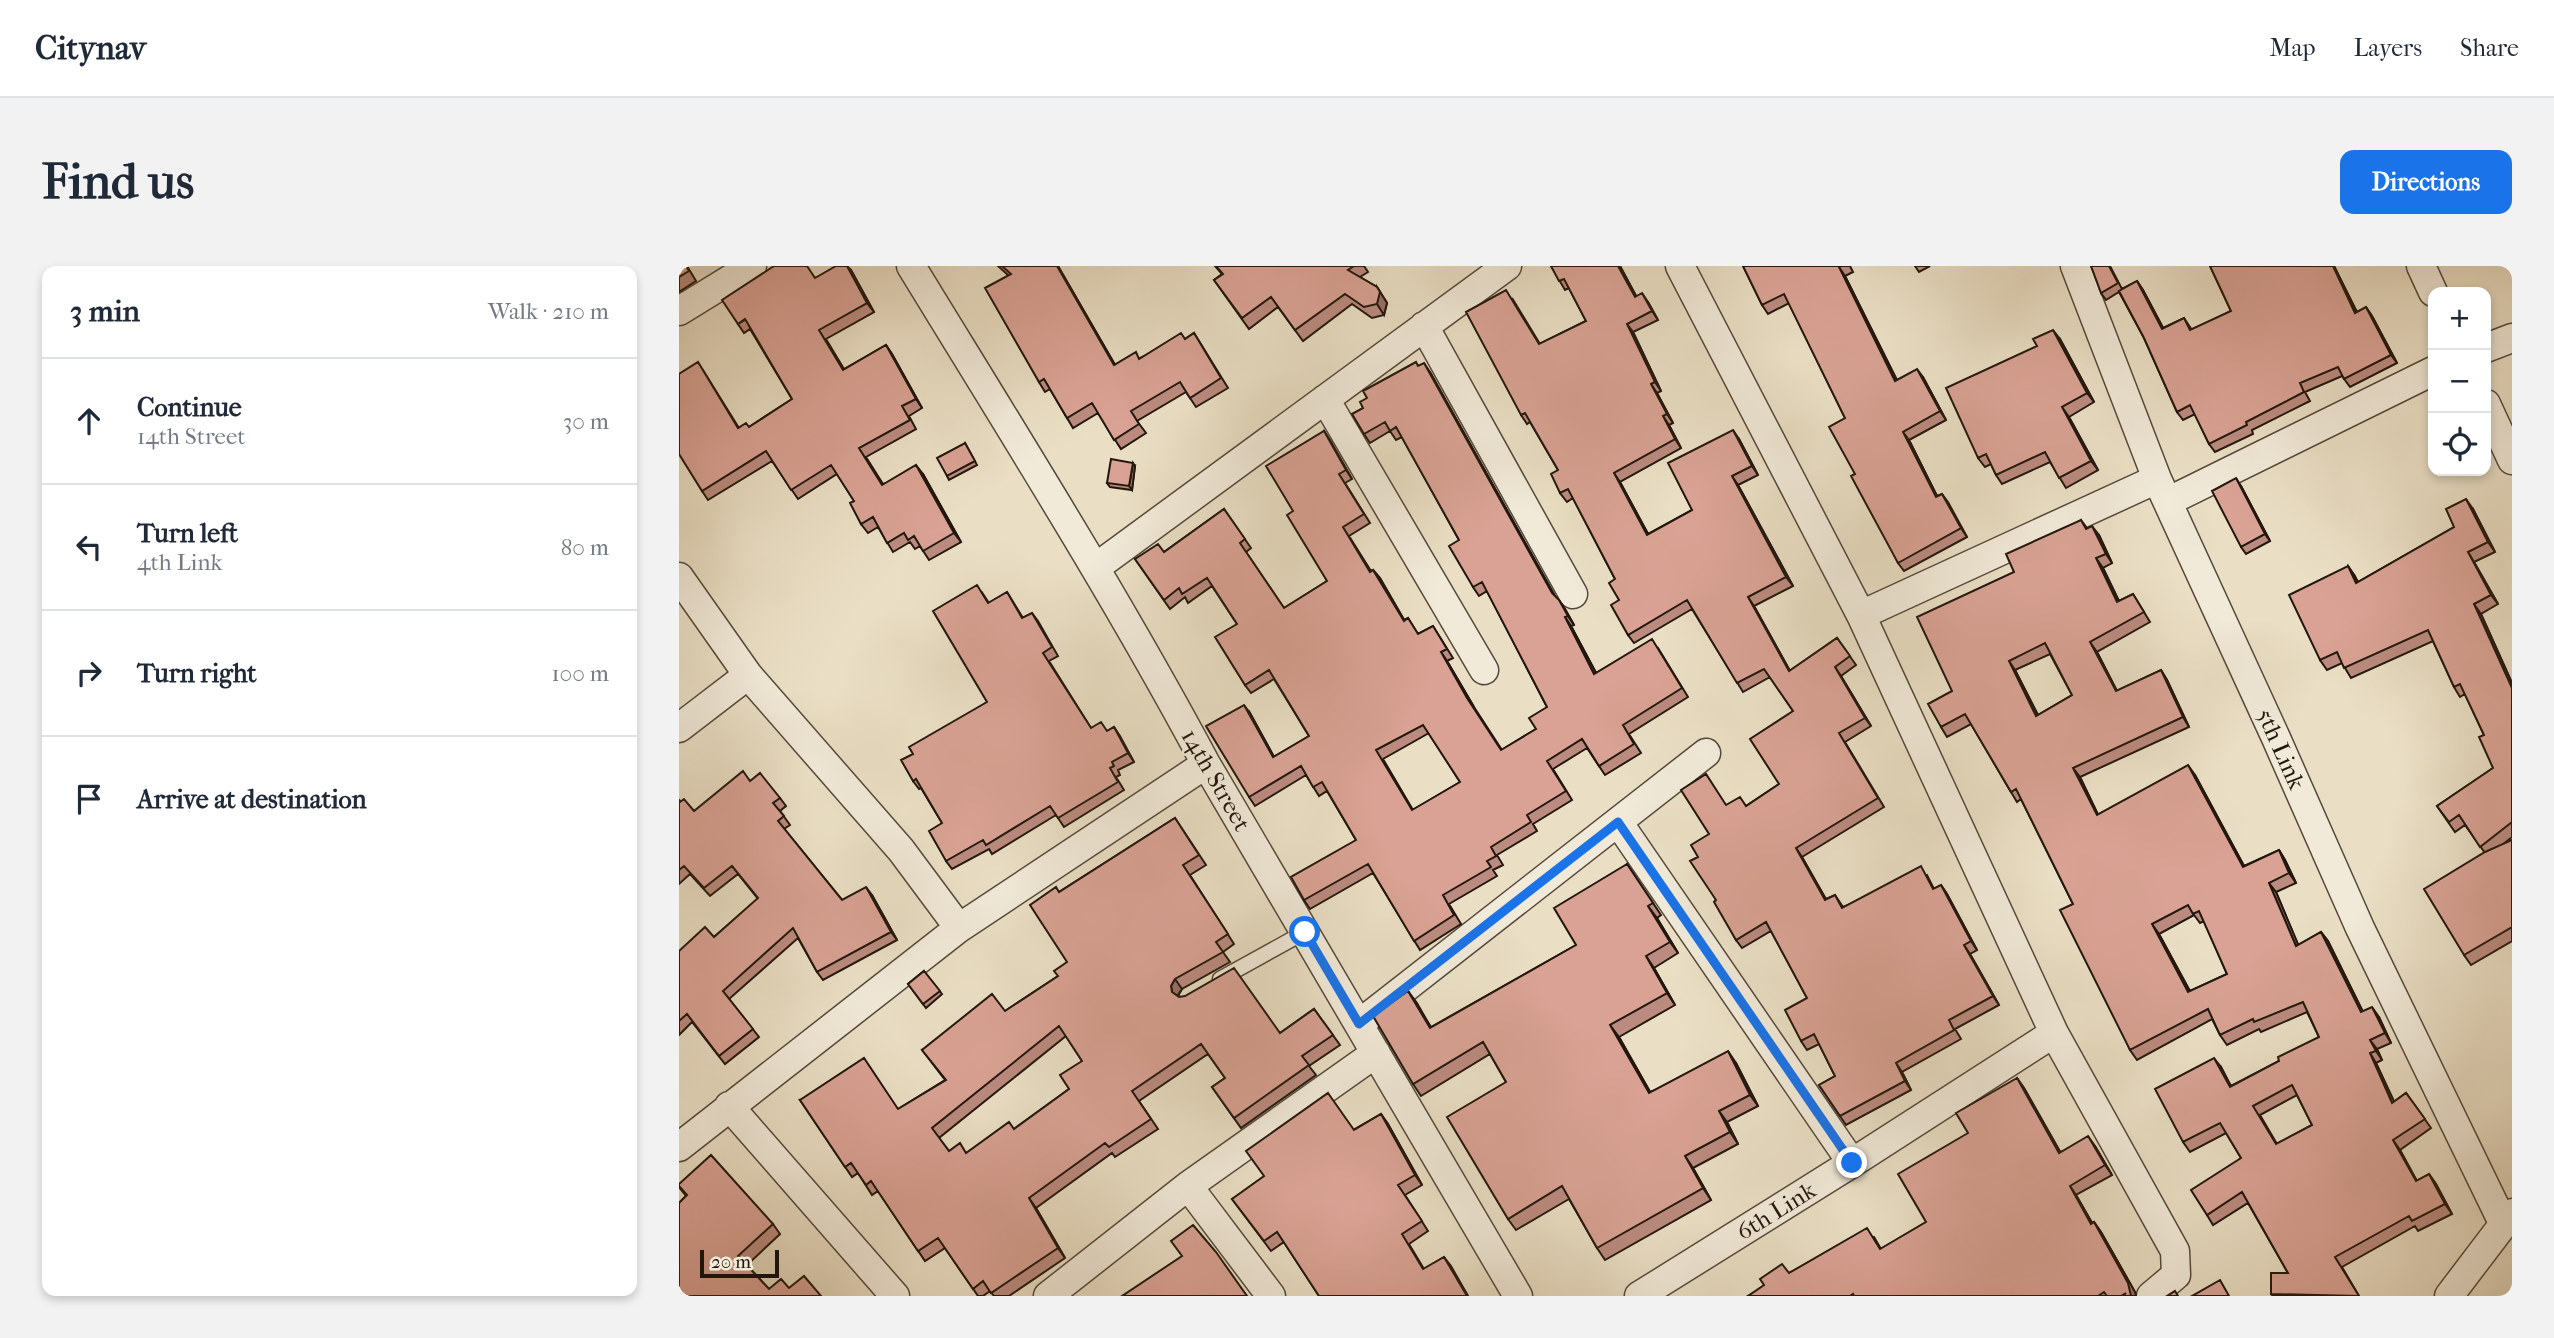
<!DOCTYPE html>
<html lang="en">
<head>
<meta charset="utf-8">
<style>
  body { margin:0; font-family:"IM FELL French Canon",serif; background:#f2f2f3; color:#1f2937 }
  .controls { position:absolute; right:21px; top:21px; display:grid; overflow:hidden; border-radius:14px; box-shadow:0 4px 10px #0003 }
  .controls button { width:63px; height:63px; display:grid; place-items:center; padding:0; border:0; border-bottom:2px solid #e0e1e3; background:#fff; color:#1f2937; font:35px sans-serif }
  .scale { position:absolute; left:21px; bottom:18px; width:79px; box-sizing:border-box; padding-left:7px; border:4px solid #23170d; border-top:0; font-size:19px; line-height:24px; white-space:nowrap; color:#23170d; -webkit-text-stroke:5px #f1ead9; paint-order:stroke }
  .stop { position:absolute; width:21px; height:21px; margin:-16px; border:5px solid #1a73e8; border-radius:50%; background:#fff }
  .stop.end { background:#1a73e8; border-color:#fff; box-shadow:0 2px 7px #0008 }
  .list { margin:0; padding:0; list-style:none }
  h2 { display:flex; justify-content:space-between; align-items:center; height:91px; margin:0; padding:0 28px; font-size:30px }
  h2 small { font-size:23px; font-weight:400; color:#747a83 }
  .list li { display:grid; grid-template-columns:46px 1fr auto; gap:21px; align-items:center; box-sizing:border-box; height:126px; padding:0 28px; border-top:2px solid #e0e1e3 }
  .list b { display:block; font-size:26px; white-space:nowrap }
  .list p { margin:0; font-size:23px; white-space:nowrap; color:#747a83 }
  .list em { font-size:23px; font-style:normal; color:#747a83 }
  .icon { flex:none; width:38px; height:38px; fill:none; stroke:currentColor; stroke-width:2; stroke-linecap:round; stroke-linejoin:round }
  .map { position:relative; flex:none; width:1833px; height:1030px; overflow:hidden; border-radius:14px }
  header { display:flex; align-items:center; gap:42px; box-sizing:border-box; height:98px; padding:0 35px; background:#fff; border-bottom:2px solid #e0e1e3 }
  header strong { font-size:33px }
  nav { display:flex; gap:38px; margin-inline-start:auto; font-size:24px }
  .intro { display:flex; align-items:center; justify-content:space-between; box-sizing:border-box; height:168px; padding:0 42px }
  h1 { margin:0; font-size:49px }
  .button { padding:18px 32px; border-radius:14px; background:#1a73e8; color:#fff; font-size:24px; font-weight:700 }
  main { display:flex; gap:42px; padding:0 42px }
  aside { flex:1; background:#fff; border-radius:14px; box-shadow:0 4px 10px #0003 }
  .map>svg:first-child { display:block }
</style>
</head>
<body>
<header>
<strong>Citynav</strong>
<nav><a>Map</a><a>Layers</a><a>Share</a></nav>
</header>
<div class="intro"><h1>Find us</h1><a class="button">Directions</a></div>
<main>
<aside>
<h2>3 min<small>Walk · 210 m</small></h2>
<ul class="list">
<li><svg class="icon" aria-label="ahead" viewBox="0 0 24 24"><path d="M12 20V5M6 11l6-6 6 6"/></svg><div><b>Continue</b><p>14th Street</p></div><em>30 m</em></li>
<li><svg class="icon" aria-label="left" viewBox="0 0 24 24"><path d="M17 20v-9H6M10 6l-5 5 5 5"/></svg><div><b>Turn left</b><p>4th Link</p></div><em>80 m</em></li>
<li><svg class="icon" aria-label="right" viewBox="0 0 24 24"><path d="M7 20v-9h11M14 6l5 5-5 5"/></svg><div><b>Turn right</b></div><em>100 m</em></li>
<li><svg class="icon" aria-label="arrive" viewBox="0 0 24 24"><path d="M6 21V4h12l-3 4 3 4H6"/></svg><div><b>Arrive at destination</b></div></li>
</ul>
</aside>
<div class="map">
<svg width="1833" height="1030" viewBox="0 0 1833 1030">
  <rect width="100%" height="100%" fill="#eadfc5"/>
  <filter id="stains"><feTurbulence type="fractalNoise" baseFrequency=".00286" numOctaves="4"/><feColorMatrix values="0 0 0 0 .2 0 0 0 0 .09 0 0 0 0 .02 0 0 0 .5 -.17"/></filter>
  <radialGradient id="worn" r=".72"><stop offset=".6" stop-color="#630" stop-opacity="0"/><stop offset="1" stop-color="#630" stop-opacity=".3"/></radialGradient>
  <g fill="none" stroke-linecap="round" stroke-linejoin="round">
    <defs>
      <path id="service" d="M541,713L626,666"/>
      <path id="minor" d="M232,0C333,165 436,328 527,498L839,1030
        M1001,0L1182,349L1375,767L1496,985L1497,1009L1472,1030
        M1396,0L1478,213L1597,472L1681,662L1825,959
        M1742,0L1754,26
        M0,45L73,0
        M745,60L894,328
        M1807,82L1833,72
        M646,133L805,404
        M1807,138L1833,194
        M1490,235L1754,105
        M416,302L828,0
        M0,311L69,409L222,584L280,662
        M1182,349L1478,213
        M0,462L69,409
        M939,556L1173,897
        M680,758L1027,487
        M50,840L216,1030
        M0,881L280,662L527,498
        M509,920L592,1030
        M369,1030L509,920L697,787
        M960,1030L1173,897L1375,767
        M1770,1030L1833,947"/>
    </defs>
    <use href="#service" stroke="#55493b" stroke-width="17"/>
    <use href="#minor" stroke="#55493b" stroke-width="31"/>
    <use href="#service" stroke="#f1ead9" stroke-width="14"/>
    <use href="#minor" stroke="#f1ead9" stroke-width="28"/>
  </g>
  <path fill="#bb8b7f" stroke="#23170d" stroke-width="2" fill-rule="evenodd" d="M0,0H8L17,15L0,26Z
    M319,0H379L436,99L461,92L506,73L515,67L549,122L517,141L507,126L458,155L467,167L442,183L419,147L394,162L371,123L366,126L360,116L329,9Z
    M536,0H685L689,6L681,11L698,21L708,37L705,49L693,52L673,38L624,75L599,41L570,63L535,14L543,8Z
    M872,0H941L957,30L969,36L979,54L954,66L982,125L978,127L994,157L990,159L1002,182L941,216L969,268L1013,244L1060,173L1079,209L1059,219L1114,320L1075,340L1111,405L1158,372L1177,399L1162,410L1192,460L1166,476L1205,541L1123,591L1147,633L1156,629L1164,641L1248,609L1255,623L1262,619L1268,628L1298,684L1291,688L1320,739L1276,763L1282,773L1223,806L1232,824L1167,859L1140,819L1156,810L1140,778L1128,784L1122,775L1128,732L1092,665L1063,682L1057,674L1037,634L1019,591L1030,568L1048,539L1067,540L1100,518L1114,445L1091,411L1064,426L1013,343L955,377L949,369L940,334L936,313L894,232L888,236L881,227L879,204L851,156L848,158L842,149L833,32L861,78L907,55L890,22L886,24Z
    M1064,0H1171L1174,6L1166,10L1218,114L1244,111L1267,154L1230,174L1258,230L1263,228L1288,271L1225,305L1219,297L1176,208L1166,152L1110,37L1089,48L1083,39Z
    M1236,0H1251L1240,6Z
    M1431,0L1443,23L1458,15L1464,24L1484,62L1505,52L1513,64L1552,45L1531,0H1655L1678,46L1687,41L1693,50L1718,97L1671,121L1663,110L1626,126L1631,135L1573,164L1574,168L1536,186L1530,178L1516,148L1504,154L1498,146L1465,72L1440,26L1427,34L1422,27Z
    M172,4L195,46L147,73L165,103L207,79L213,88L243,142L230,150L237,163L187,191L204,218L244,208L282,276L250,294L241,280L236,283L231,276L214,286L199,261L189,267L182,258L175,235L158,208L119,233L93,195L29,234L23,225L25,106L60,162L70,161L113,133L71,63L65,67L59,58L136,12Z
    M1381,73L1415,136L1390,151L1419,204L1387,222L1371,196L1323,218L1317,209L1312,198L1306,201L1299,192Z
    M740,100L751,106L876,330L886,343L895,359L892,360L917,407L979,382L1009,431L950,468L962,487L926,509L908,482L874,503L893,534L854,558L858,565L818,589L824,599L814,604L818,610L770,638L782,658L741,684L694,607L631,643L625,634L677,574L648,525L640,530L627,509L576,540L570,531L571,447L595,491L630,470L595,413L572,427L566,419L558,358L533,320L509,337L506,331L491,343L456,293L485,286L545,243L572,282L567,286L605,342L648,315L614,245L645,165L673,213L666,217L691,257L670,270L692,305L694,304L701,312L725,354L729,352L739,368L754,360L774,392L768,395L795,441L823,484L857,463L868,441L808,325L800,330L794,321L780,274L723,171L717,174L711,165L691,177L685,168L684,142ZM750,467L781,516L734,544L704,493Z
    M286,177L298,199L270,214L268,210Z
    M456,200L453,224L431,221L428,217Z
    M1562,220L1591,275L1567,288L1562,281Z
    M1794,243L1816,286L1795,296L1819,338L1802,348L1833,417V571L1823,579L1833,574V675L1792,699L1785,689L1806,587L1786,559L1776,566L1758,540L1814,502L1805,469L1786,428L1781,431L1775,421L1754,375L1672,412L1663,397L1648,404L1641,394L1669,300L1679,316L1775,261Z
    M1402,254L1408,262L1420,269L1433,297L1424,302L1440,335L1454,328L1471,356L1418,386L1438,425L1482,404L1488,414L1510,461L1401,511L1419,549L1516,509L1565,600L1600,584L1606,594L1617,617L1597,626L1619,679L1642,666L1649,675L1684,746L1700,751L1712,777L1698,783L1703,794L1697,797L1715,836L1727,827L1752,862L1721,884L1738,915L1750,908L1757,918L1773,948L1739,965L1736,960L1663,1001L1680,1030H1594L1592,1028L1609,1007L1569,937L1534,959L1528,949L1562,892L1547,867L1511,886L1504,876L1542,801L1552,820L1600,795L1640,771L1628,746L1582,766L1580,763L1548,779L1541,769L1533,753L1458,794L1451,784L1394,638L1342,533L1338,536L1332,526L1292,458L1268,471L1262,461L1273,425L1335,306ZM1371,388L1393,429L1359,449L1336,404ZM1515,649L1521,657L1525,655L1548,708L1511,725L1480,668ZM1618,829L1633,859L1598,878L1581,849Z
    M328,326L344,352L353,347L359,355L379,390L370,395L412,462L428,465L435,461L455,496L439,504L441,509L437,511L445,524L385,561L377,549L313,588L310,583L273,603L267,595L263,557L242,522L240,523L234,515V488L308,436L304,328L310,337Z
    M71,515L101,532L107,540L101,545L111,559L105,563L163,634L193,629L218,674L144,714L138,706L119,672L50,733L80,771L46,798L13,756L0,769V685L35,671L79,633L59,608L31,630L11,608L0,618V534L15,545Z
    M496,552L527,599L511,609L555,678L544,686L551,696L503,723L499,730L601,767L635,743L661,779L630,800L637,809L562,862L533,821L546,812L529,788L460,835L479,863L436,891L433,887L357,942L386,992L330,1030H315L311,1025L304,1030H299L266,982L246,995L199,925L193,929L179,907L173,911L121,834L219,843L266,814L243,784L326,745L379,710L388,696L380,626ZM387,770L403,795L390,823L335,863L288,887L270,885L260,872Z
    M948,598L982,649L978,652L999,687L975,702L996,739L940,771L971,826L1057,797L1079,840L1048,856L1059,878L1014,902L1032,934L926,994L918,982L890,933L837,964L829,953L827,816L811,788L742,830L734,818L729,725L752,761L897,679Z
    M245,705L263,728L247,742L229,718Z
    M1338,812L1345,822L1381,886L1416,880L1433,909L1397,929L1413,957L1415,956L1422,966L1456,1026L1457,1030H1069L1110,1007L1195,971L1202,983L1247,956L1289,867Z
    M702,848L709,858L743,919L726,929L749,965L730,978L745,1003L765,991L789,1030H640L605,976L592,985L553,933Z
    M0,921L94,958L101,968L68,999L90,1023L110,1022L3,1029L0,1026V937L7,930Z"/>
  <path fill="#987168" stroke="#23170d" stroke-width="2" d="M168,0L172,4L195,46L188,37Z
    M378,0H379L442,109L435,99Z
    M939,0H941L962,39L956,31Z
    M1654,0H1655L1682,55L1676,47Z
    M1160,1L1166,10L1222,123L1216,115Z
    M1458,15L1464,24L1489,71L1483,63Z
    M698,21L708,37L705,49L698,38Z
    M963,27L969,36L979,54L973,45Z
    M1687,41L1693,50L1718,97L1712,89Z
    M948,58L954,66L982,125L976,116Z
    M1374,64L1381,73L1415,136L1408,127Z
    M207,79L213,88L243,142L237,133Z
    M745,97L751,106L879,336L873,327Z
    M1238,103L1244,111L1267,154L1261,145Z
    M972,118L978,127L994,157L988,148Z
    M1383,141L1390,151L1419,204L1412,195Z
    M984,150L990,159L1002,182L996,173Z
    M1054,164L1060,173L1079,209L1073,200Z
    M645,165L651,174L673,213L667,204Z
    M1224,166L1230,174L1263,240L1257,231Z
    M454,197L456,200L453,224L450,220Z
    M237,199L244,208L282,276L275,267Z
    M935,207L941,216L974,277L968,269Z
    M1053,210L1059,219L1114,320L1107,311Z
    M1557,212L1562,220L1591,275L1586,268Z
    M1263,228L1269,236L1288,271L1282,262Z
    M1787,233L1794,243L1816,286L1809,276Z
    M1413,260L1420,269L1433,297L1427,288Z
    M1789,286L1795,296L1819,338L1812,329Z
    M1417,292L1424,302L1445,346L1438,336Z
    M1669,300L1676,310L1684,327L1677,317Z
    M694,304L701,312L731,364L725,355Z
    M1069,331L1075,340L1116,414L1110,405Z
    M880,334L886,343L895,359L889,350Z
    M1795,338L1802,348L1833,417V422Z
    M886,351L892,360L922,416L915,408Z
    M1411,376L1418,386L1443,435L1437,425Z
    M762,386L768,395L795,441L788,432Z
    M1330,395L1336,404L1364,459L1357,450Z
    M1156,401L1162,410L1192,460L1186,452Z
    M1482,404L1488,414L1510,461L1504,451Z
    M565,439L571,447L600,500L594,491Z
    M435,461L441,470L455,496L449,487Z
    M1509,499L1516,509L1571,611L1564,601Z
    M1394,502L1401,511L1424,559L1418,549Z
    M1117,582L1123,591L1152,643L1146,634Z
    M1600,584L1606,594L1617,617L1610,607Z
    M1590,617L1597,626L1624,690L1617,680Z
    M1262,619L1268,628L1298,684L1292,675Z
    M187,621L193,629L218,674L212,666Z
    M969,640L978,652L999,687L991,676Z
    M1473,658L1480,668L1516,735L1509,726Z
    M1642,666L1649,675L1689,756L1682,746Z
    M1285,679L1291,688L1320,739L1314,730Z
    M967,690L975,702L996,739L988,727Z
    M496,713L503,723L498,730L493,726L492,720Z
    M729,725L738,737L759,774L751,762Z
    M1693,741L1700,751L1712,777L1706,767Z
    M931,759L940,771L978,838L970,827Z
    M1691,774L1698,783L1703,794L1697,785Z
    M1049,785L1057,797L1079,840L1071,829Z
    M1691,787L1697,797L1720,846L1713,837Z
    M1535,792L1542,801L1557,831L1551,821Z
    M1217,797L1223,806L1232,824L1226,815Z
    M1338,812L1345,822L1387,896L1380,887Z
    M1040,845L1048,856L1059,878L1051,866Z
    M702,848L709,858L743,919L736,909Z
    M1409,870L1416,880L1433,909L1426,899Z
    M1714,874L1721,884L1743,925L1737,915Z
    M1006,890L1014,902L1032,934L1024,922Z
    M1750,908L1757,918L1773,948L1766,938Z
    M1391,920L1397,929L1419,967L1412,958Z
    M350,932L357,942L386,992L379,982Z
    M1415,956L1422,966L1456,1026L1457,1030H1452Z
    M765,991L772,1000L789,1030H788Z"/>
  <path fill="#d9a294" stroke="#23170d" stroke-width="2" fill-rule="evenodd" d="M0,0H7L10,5L0,11Z
    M95,0H128L136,12L157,0H168L188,37L140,64L164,104L207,79L237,133L223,140L231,154L180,182L203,219L237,199L275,267L244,285L235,270L229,274L225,267L208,277L194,251L182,258L171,237L175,235L152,199L112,224L87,185L23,225L0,188V108L19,96L59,162L67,157L70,161L113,133L66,53L59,58L43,34Z
    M323,0H378L435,99L457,86L460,93L502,67L506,73L515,67L542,112L511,132L501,116L452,145L460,158L435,174L413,137L388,152L365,113L360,116L306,22L332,8Z
    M537,0H675L669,4L698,21L701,26L698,38L685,41L666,28L616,64L592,31L563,52L535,14L544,8Z
    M872,0H939L956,31L963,27L973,45L948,58L976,116L972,118L988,148L984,150L996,173L935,207L968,269L1013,244L989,197L1054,164L1073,200L1053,210L1107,311L1069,331L1110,405L1158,372L1171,390L1156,401L1186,452L1160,467L1199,532L1117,582L1146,634L1156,629L1163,642L1242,600L1254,623L1262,619L1292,675L1285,679L1314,730L1270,754L1275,764L1217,797L1226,815L1161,850L1140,819L1156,810L1135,768L1122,775L1106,744L1128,732L1087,656L1057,674L1035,636L1037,634L1011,595L1019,591L1012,579L1030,568L1002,524L1027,508L1047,539L1061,531L1067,540L1100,518L1071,473L1114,445L1085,403L1058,417L1008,334L949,369L932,339L940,334L930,317L936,313L889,223L881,227L872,208L879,204L846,147L842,149L787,46L827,24L860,78L907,55L885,13L880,15Z
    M1064,0H1162L1160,1L1216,115L1238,103L1261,145L1224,166L1257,231L1263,228L1282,262L1219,297L1172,210L1176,208L1150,161L1166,152L1105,28L1083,39Z
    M1412,0H1430L1439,17L1422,27Z
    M1531,0H1654L1676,47L1687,41L1712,89L1665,113L1659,101L1621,117L1625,126L1567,156L1568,159L1530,178L1511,139L1498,146L1465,72L1440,25L1458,15L1483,63L1505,52L1511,64L1552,45Z
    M1374,64L1408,127L1383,141L1412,195L1380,212L1366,186L1317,209L1307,188L1299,192L1267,122L1358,80L1354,73Z
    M737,96L739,100L745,97L873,327L880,334L889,350L886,351L915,408L973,373L1003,422L944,459L955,478L920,500L903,473L868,495L887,525L848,549L852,556L812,581L817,590L808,595L812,601L764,629L775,649L735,675L689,598L625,634L612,611L677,574L643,516L634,521L622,500L570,531L527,460L565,439L594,491L630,470L590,404L566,419L536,371L558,358L528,312L503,328L500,322L485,334L456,293L479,278L485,286L545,243L566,273L561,277L605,342L648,315L608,249L614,245L587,200L645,165L667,204L660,208L685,248L664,261L691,306L694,304L725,355L729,352L739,368L754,360L768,383L762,386L788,432L822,484L857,463L850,452L868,441L803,316L794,321L770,280L780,274L717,161L711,165L706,156L685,168L673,148L684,142L681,136L688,132L684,125ZM744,459L781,516L733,544L697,484Z
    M286,177L296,195L268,210L258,192Z
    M432,193L454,197L450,220L428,217Z
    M1557,212L1586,268L1562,281L1533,225Z
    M1787,233L1809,276L1789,286L1812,329L1795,338L1833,422V556L1801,581L1780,549L1770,556L1758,540L1814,502L1800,471L1805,469L1781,418L1775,421L1749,364L1665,402L1658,386L1641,394L1610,329L1669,300L1677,317L1775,261L1767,243Z
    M1402,254L1407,263L1413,260L1427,288L1417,292L1438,336L1454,328L1465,346L1411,376L1437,425L1482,404L1504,451L1394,502L1418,549L1509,499L1564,601L1600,584L1610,607L1590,617L1617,680L1642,666L1682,746L1693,741L1706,767L1691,774L1697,785L1691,787L1713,837L1727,827L1746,853L1714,874L1737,915L1750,908L1766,938L1733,955L1730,950L1656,991L1680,1030L1592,1028V1007H1609L1563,926L1528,949L1512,924L1562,892L1541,857L1504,876L1476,823L1535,792L1551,821L1600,795L1599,791L1640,771L1624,736L1575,756L1574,753L1541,769L1529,743L1451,784L1381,644L1394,638L1337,523L1332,526L1286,448L1262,461L1249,438L1273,425L1238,351L1335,306L1327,288ZM1366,377L1393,429L1357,450L1330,395ZM1509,639L1514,648L1520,645L1548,708L1509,726L1473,658ZM1613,819L1633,859L1597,878L1574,840Z
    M298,319L309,337L328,326L343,352L353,347L373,381L364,387L412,462L422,456L428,465L435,461L449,487L433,496L435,500L431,502L439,516L379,552L371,540L307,579L304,574L267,595L250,565L263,557L237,513L234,515L222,494L234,488L230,481L308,436L254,345Z
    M64,505L71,515L81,507L101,532L94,537L105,550L99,555L163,634L187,621L212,666L138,706L114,662L44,725L74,763L40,790L8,748L0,755V685L26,661L35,671L79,632L53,600L25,622L5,600L0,604V534L1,536L5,533L15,545Z
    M496,552L520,589L504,599L549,668L537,676L544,686L496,713L492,720L493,726L500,731L506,730L555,702L601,767L635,743L654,769L623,790L630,799L555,852L533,821L546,812L522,778L453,825L472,853L430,881L426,877L350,932L379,982L312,1027L304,1015L294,1023L259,972L239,985L192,915L187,919L172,897L166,901L121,834L185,792L219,843L267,814L243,784L313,728L326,745L379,710L375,705L388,696L351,639L377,621L380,626ZM380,760L403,795L381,809L390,823L335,863L330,856L287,887L281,877L270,885L253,862Z
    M1833,574V661L1785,689L1745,623L1806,586Z
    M948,598L974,637L969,640L991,676L967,690L988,727L931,759L970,827L1049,785L1071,829L1040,845L1051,866L1006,890L1024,922L918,982L883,920L829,953L768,851L827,816L804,776L734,818L694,750L729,725L751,762L897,679L875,642Z
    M245,705L261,725L244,738L229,718Z
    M1338,812L1380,887L1409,870L1426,899L1391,920L1412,958L1415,956L1449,1017L1452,1030H1444L1447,1027L1442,1030H1428L1425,1026L1419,1030H1175L1174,1028L1171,1030H1069L1085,1019L1081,1013L1103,998L1110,1007L1188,962L1201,983L1247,956L1219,908L1289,867L1277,847Z
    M649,827L675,864L702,848L736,909L719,919L743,955L723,968L744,1003L765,991L788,1030H640L598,966L585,975L553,933L585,910L567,885Z
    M32,889L94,958L59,990L90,1023L102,1013L110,1022L125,1010L142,1030H1L4,1028L0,1024V937L8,929L0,920V918Z
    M514,959L537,986L568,1030H443L503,990L492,975Z
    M1541,1014L1550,1030H1513Z
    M1496,1025L1499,1030H1488Z"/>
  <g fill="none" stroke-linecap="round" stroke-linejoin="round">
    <path stroke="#1a73e8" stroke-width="9" d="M626,666L680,758L939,556L1173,897"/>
  </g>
  <g text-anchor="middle" stroke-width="5" stroke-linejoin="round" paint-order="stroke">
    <g font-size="24" fill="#23170d" stroke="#f1ead9">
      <text transform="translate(1602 483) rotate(66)" y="8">5th Link</text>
      <text transform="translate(537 514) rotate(60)" y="8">14th Street</text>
      <text transform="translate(1097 945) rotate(-32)" y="8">6th Link</text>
    </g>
  </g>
  <rect width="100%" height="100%" filter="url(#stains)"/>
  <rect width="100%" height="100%" fill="url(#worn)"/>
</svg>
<div class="controls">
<button>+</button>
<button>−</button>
<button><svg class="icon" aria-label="locate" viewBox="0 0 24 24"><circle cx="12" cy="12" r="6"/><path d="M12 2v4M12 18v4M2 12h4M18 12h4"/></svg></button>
</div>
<div class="scale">20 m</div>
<div class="stop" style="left:626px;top:666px"></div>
<div class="stop end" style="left:1173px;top:897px"></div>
</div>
</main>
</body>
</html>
